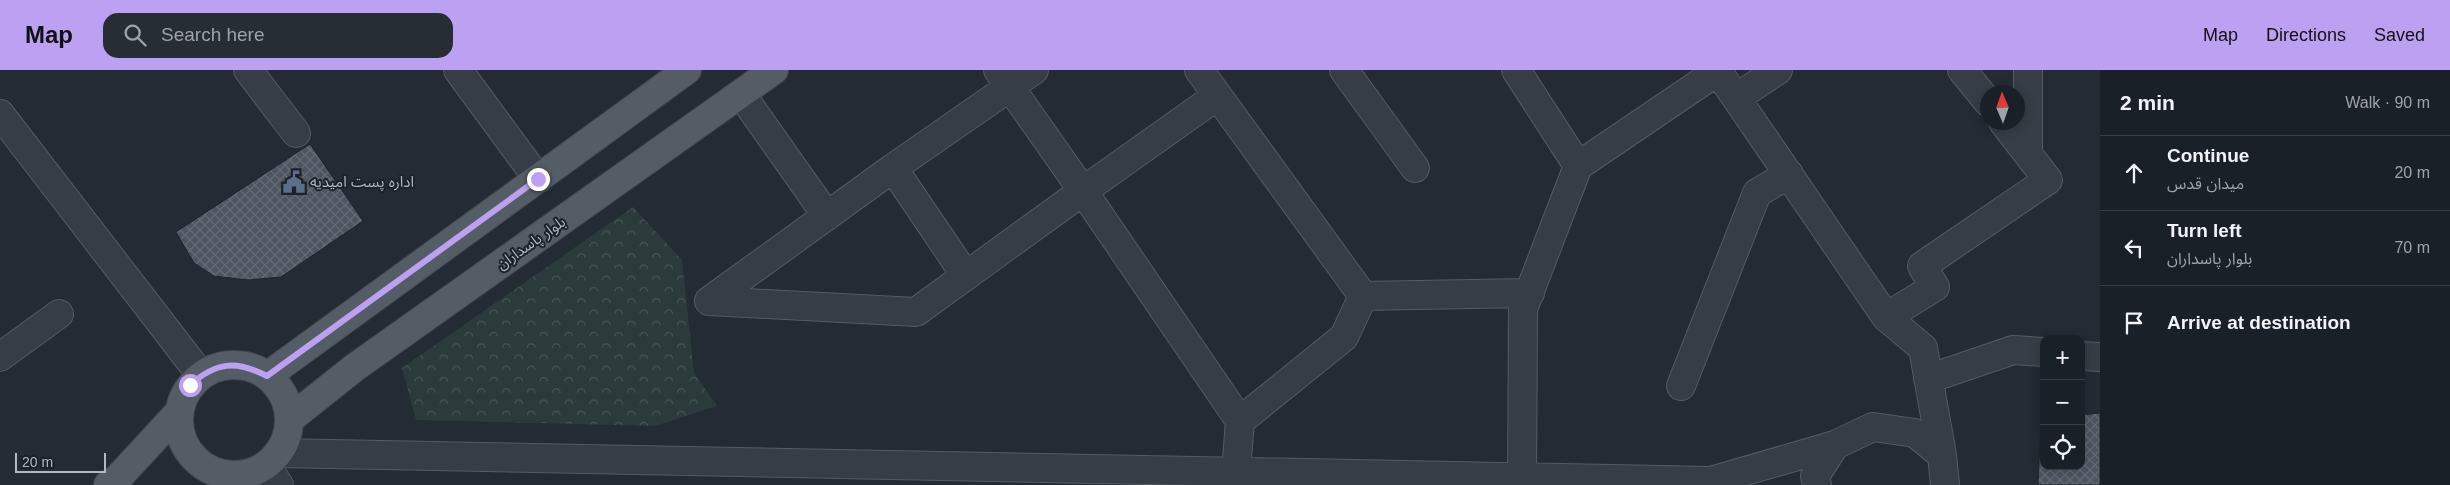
<!DOCTYPE html>
<html lang="en">
<head>
<meta charset="utf-8">
<style>
  body { margin:0; font-family:Helvetica,"Noto Sans Arabic",sans-serif; background:#272d34; color:#f1f3f6 }
  .controls { position:absolute; right:15px; bottom:15px; display:grid; overflow:hidden; border-radius:10px; box-shadow:0 2px 12px #0003 }
  .controls button { width:45px; height:45px; display:grid; place-items:center; padding:0; border:0; border-bottom:1px solid #383e45; background:#1a2028; color:#f1f3f6; font:25px sans-serif }
  .compass { position:absolute; left:1980px; top:15px; width:45px; height:45px; border-radius:50%; background:#1a2028; box-shadow:0 2px 12px #0003; rotate:358deg }
  .scale { position:absolute; left:15px; bottom:12px; width:91px; box-sizing:border-box; padding-left:5px; border:2px solid #b1b8c2; border-top:0; font-size:14px; line-height:18px; white-space:nowrap; color:#b1b8c2; -webkit-text-stroke:4px #1c222a; paint-order:stroke }
  .stop { position:absolute; width:15px; height:15px; margin:-11px; border:4px solid #bca0f2; border-radius:50%; background:#fff }
  .stop.end { background:#bca0f2; border-color:#fff; box-shadow:0 1px 5px #0008 }
  .list { margin:0; padding:0; list-style:none }
  h2 { display:flex; justify-content:space-between; align-items:center; height:65px; margin:0; padding:0 20px; font-size:21px }
  h2 small { font-size:16px; font-weight:400; color:#9fa3a8 }
  .list li { display:grid; grid-template-columns:32px 1fr auto; gap:15px; align-items:center; box-sizing:border-box; height:75px; padding:0 20px; border-top:1px solid #383e45 }
  .list b { display:block; font-size:19px; white-space:nowrap }
  .list p { margin:0; font-size:16px; white-space:nowrap; color:#9fa3a8 }
  .list em { font-size:16px; font-style:normal; color:#9fa3a8 }
  .icon { flex:none; width:28px; height:28px; fill:none; stroke:currentColor; stroke-width:2; stroke-linecap:round; stroke-linejoin:round }
  .map { position:relative; flex:none; width:2100px; height:415px; overflow:hidden }
  header { display:flex; align-items:center; gap:30px; box-sizing:border-box; height:70px; padding:0 25px; background:#bca0f2; color:#111 }
  header strong { font-size:24px }
  nav { display:flex; gap:28px; margin-inline-start:auto; font-size:18px }
  .search { width:350px; height:45px; background:#272d34; display:flex; align-items:center; gap:12px; box-sizing:border-box; padding:0 18px; border-radius:15px; color:#9fa3a8; font-size:19px }
  main { display:flex }
  aside { flex:1; background:#1a2028 }
  .map>svg:first-child { display:block }
</style>
</head>
<body>
<header>
<strong>Map</strong>
<div class="search"><svg class="icon" aria-label="search" viewBox="0 0 24 24"><circle cx="10" cy="10" r="6"/><path d="M15 15l6 6"/></svg>Search here</div>
<nav><a>Map</a><a>Directions</a><a>Saved</a></nav>
</header>
<main>
<div class="map">
<svg width="2100" height="415" viewBox="0 0 2100 415">
  <defs>
    <pattern id="park-crowns" width="20" height="18" patternUnits="userSpaceOnUse" patternTransform="scale(1.25)"><rect width="20" height="18" fill="#2b3b3b"/><path d="M2 6a3 3 0 1 1 6 0M12 15a3 3 0 1 1 6 0" fill="none" stroke="#475556"/></pattern>
    <pattern id="building-cross-hatch" width="8" height="8" patternUnits="userSpaceOnUse" patternTransform="scale(1.25)"><rect width="8" height="8" fill="#4c5560"/><path d="M0 0l8 8M0 8l8-8" fill="none" stroke="#636b75"/></pattern>
  </defs>
  <rect width="100%" height="100%" fill="#232b35"/>
  <path fill="url(#park-crowns)" d="M633,137L682,190L694,303L717,336L655,356L416,350L402,298Z"/>
  <path fill="url(#building-cross-hatch)" stroke="#1e242c" d="M310,74L363,151L281,207L248,210L214,206L194,193L176,162Z
    M2100,343V415H2038L2041,349H2044V396H2081V345Z"/>
  <g fill="none" stroke-linecap="round" stroke-linejoin="round">
    <defs>
      <path id="minor" d="M248,0L296,63
        M458,0L538,109
        M1199,0L1363,226
        M1344,0L1415,98
        M1516,0L1578,96
        M1717,0L1886,247L1923,278L1942,385
        M1962,0L1988,32
        M2028,0V84
        M741,24L827,146
        M1217,26L1083,121L1240,351
        M1736,28L1778,0
        M0,44L201,305
        M893,98L1034,0
        M966,206L893,98L709,231L916,242L1083,121L998,0
        M1886,247L1935,217L1922,196L2048,110L2003,52
        M2081,286L2100,287
        M0,287L59,244
        M1928,309L2013,280L2044,282
        M1681,316L1757,123L1789,104
        M279,383L1711,411
        M266,396L279,415
        M1236,401L1240,351L1344,267L1363,226L1530,223
        M1522,415L1523,239L1578,96L1718,1
        M1722,415L1711,411L1835,375
        M1817,415L1815,406L1835,375L1873,357L1915,363L1942,385L1945,415"/>
      <path id="major" d="M179 350a55 55 0 1 1 110 0a55 55 0 1 1-110 0Z
        M267,306L687,0
        M290,349L354,298L774,0
        M108,415L118,408L178,343"/>
    </defs>
    <use href="#minor" stroke="#545b63" stroke-width="30"/>
    <use href="#major" stroke="#3f464f" stroke-width="30"/>
    <use href="#minor" stroke="#363d46" stroke-width="28"/>
    <use href="#major" stroke="#545c65" stroke-width="28"/>
  </g>
  <g fill="none" stroke-linecap="round" stroke-linejoin="round">
    <path stroke="#bca0f2" stroke-width="6" d="M190,315C216,292 236,290 267,306L538,109"/>
  </g>
  <defs>
    <symbol id="civic-bare" viewBox="-9 -9 18 18"><path d="M-.6-6.5H3V-4.5H.6V-3L4-1V1h2V6H-6V1h2V-1L-.6-3ZM-1.2 2.5V6h2.4V2.5Z" fill="#5c6f8a" stroke="#1c222a" stroke-width="2.5" paint-order="stroke"/></symbol>
  </defs>
  <g fill-rule="evenodd">
    <use href="#civic-bare" x="278" y="96" width="32" height="32"/>
  </g>
  <g text-anchor="middle" stroke-width="4" stroke-linejoin="round" paint-order="stroke">
    <g font-size="15" fill="#b1b8c2" stroke="#1c222a" text-anchor="start">
      <text x="310" y="117">اداره پست امیدیه</text>
    </g>
    <g font-size="15" fill="#b1b8c2" stroke="#1c222a">
      <text transform="translate(531 173) rotate(-35)" y="5">بلوار پاسداران</text>
    </g>
  </g>
</svg>
<div class="controls">
<button>+</button>
<button>−</button>
<button><svg class="icon" aria-label="locate" viewBox="0 0 24 24"><circle cx="12" cy="12" r="6"/><path d="M12 2v4M12 18v4M2 12h4M18 12h4"/></svg></button>
</div>
<svg class="compass" viewBox="-18 -18 36 36"><path d="M0-13l5 13h-10z" fill="#e53935"/><path d="M0 13l5-13h-10z" fill="#9fa3a8"/></svg>
<div class="scale">20 m</div>
<div class="stop" style="left:190px;top:315px"></div>
<div class="stop end" style="left:538px;top:109px"></div>
</div>
<aside>
<h2>2 min<small>Walk · 90 m</small></h2>
<ul class="list">
<li><svg class="icon" aria-label="ahead" viewBox="0 0 24 24"><path d="M12 20V5M6 11l6-6 6 6"/></svg><div><b>Continue</b><p>میدان قدس</p></div><em>20 m</em></li>
<li><svg class="icon" aria-label="left" viewBox="0 0 24 24"><path d="M17 20v-9H6M10 6l-5 5 5 5"/></svg><div><b>Turn left</b><p>بلوار پاسداران</p></div><em>70 m</em></li>
<li><svg class="icon" aria-label="arrive" viewBox="0 0 24 24"><path d="M6 21V4h12l-3 4 3 4H6"/></svg><div><b>Arrive at destination</b></div></li>
</ul>
</aside>
</main>
</body>
</html>
